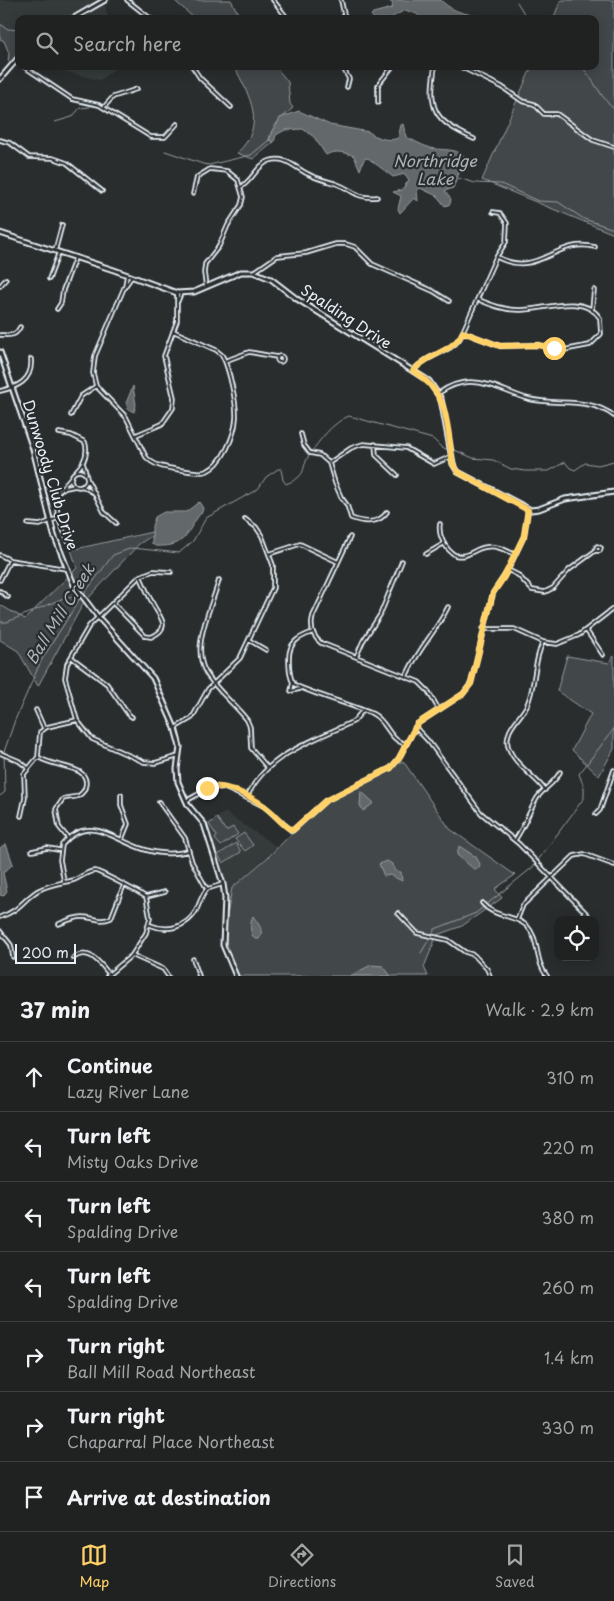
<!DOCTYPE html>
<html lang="en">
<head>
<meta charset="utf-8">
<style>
  body { margin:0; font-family:"Playpen Sans",sans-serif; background:#282a2a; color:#f1f3f6 }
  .controls { position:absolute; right:15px; bottom:15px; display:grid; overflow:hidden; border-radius:10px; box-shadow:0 2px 12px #0003 }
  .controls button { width:45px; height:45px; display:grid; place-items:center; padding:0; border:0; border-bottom:1px solid #3d3f40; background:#202222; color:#f1f3f6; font:25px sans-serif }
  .scale { position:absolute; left:15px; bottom:12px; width:61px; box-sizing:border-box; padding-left:5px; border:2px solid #e8f1f8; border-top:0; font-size:14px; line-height:18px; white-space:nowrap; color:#e8f1f8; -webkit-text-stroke:4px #2a2d2e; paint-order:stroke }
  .stop { position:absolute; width:15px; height:15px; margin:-11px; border:4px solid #ffd166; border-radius:50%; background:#fff }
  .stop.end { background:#ffd166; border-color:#fff; box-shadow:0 1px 5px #0008 }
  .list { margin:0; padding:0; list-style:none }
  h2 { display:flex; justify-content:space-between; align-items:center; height:65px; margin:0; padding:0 20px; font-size:21px }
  h2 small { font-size:16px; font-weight:400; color:#a2a4a5 }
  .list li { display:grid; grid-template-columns:32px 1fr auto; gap:15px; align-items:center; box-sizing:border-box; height:70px; padding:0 20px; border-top:1px solid #3d3f40 }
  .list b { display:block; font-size:19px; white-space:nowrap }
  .list p { margin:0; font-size:16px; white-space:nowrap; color:#a2a4a5 }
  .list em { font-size:16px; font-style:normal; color:#a2a4a5 }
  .icon { flex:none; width:28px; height:28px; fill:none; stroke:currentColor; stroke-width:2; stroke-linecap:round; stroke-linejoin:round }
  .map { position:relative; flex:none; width:614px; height:976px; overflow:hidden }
  .search { position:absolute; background:#202222; box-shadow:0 2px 12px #0003; left:15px; right:15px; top:15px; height:55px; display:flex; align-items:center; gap:12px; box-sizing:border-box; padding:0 18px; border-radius:10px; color:#a2a4a5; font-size:19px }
  .sheet { height:555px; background:#202222 }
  nav { display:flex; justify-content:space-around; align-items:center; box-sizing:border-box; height:70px; border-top:1px solid #3d3f40; background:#202222; font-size:14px; color:#a2a4a5 }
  nav a { display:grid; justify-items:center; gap:2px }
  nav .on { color:#ffd166 }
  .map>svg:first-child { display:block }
</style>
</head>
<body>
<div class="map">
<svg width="614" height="976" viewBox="0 0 614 976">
  <rect width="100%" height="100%" fill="#2a2d2e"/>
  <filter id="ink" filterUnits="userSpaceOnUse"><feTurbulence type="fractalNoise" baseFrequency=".02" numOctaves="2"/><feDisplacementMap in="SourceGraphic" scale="10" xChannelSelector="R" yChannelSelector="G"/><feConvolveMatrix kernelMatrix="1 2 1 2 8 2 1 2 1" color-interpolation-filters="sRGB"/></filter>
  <g filter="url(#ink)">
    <path fill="#363a3b" d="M0,0H99L64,19H19V52L0,28Z
      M105,0H112L105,5L108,19H81L105,4Z
      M42,66H118L100,80Z
      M225,812L277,847L232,888L227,916V889L207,825Z"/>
    <path fill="#424648" stroke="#959ca0" d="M174,0H231L241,19H195Z
      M561,0H614V234L482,180L532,66H595V19H553Z
      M0,24L8,29L19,30V55L12,63L8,61L9,53L4,41L0,39Z
      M234,66H275L288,82L290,104L293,108C283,117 271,125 269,140L274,142L253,159L237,153C267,125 250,97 234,66Z
      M161,530L139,544L83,604L38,686L18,651L0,640V605L25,619L77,568L71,550Z
      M567,656L609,663L614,656V749L599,776L572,750L591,714L557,691Z
      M403,761L450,829L515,875L495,889L502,898L462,926L437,935L424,967L428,976H237L222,950L223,928L227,916L232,888L268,857L320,806Z
      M217,818L226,831L233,827L238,834L221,846L215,839L217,836L209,824Z
      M244,833L253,845L245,851L235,839Z
      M236,843L241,852L223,863L218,855Z"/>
    <path fill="#63686b" stroke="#989fa3" d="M388,0H441C454,15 477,16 495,16L497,19H421L417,14L405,10L389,19H374L371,15L373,13L392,8L393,4Z
      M299,111L330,125L369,132C376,138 390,142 398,138L401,125L403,124L406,137C413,140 421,145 428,147C440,152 457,146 465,158L453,188L445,191L451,199L450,204L445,206L437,196L420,188L417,190L418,201L414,198L400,213L398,209L401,196L393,192L402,190L409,180L405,174L393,177L368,158L364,159L360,170L354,156C345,152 335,150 326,155L314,137L303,129L285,130L276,135L274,142L269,140L280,118Z
      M133,386L136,405L134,412L128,409L126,403Z
      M199,502L203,508L202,512C187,528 189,545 163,546C157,546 156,547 152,544V526L155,517L164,512H186Z
      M361,791L374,803L363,811L360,805Z
      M6,844L13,864L3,873L7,891L3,896L0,895V848Z
      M459,846L476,857L480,864L479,868L474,869L457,855Z
      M387,861L392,864L395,871L401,872L402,881L390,875L384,876L379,864Z
      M253,916C258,923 265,931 259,939H255C249,933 250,923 253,916Z
      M371,965L383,966L391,976H350Z"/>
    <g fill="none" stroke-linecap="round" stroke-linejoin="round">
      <path stroke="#989fa3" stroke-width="1" d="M517,2L525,15L532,18
        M531,19H536
        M581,66C593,78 603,101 614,109
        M55,122L72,117L80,108L90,107
        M165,151L203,164L209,165L251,155L269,140
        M458,178L475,183L501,184L538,201L558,202L584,219L614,229
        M84,594L113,555L132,548L179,553L193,541L206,518L258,489L266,477L278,469H281L283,480L286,484C310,474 299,470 310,454C319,441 333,422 349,416L433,439L442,448L457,451L473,458L493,460L511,469L525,471H549L565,462L570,468L575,470L585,463L598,465L614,461
        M0,622H7L66,597L79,599
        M0,796L5,792L4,752L15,720L41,661L81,597
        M421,953L435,929L476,913L533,867L584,798V787L579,774L614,729"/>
      <defs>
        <path id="minor" d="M127,0L151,19
          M273,0L288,19
          M341,0L345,19
          M23,66L72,99L99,105L151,137H165L177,124
          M192,66L200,78L231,107
          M342,66L349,79L347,87
          M435,66C428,110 433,120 474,139
          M459,66L502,87L522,101L534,104L544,114H557L593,140L614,147
          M378,102V85L393,66
          M104,107L113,97L137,89
          M0,140L10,143L29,157L53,158L67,163L102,191
          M241,187C253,180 257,165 269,161C285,155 295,168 308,174C317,179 328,181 337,184C354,190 356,199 377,197
          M193,194L197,177L210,169L227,171L238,180L243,197L241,205L228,225L219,246L205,264L204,273L206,286
          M55,251L62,225
          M497,257C539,279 555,237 595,247
          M254,272L277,256L306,253L336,244H346L355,247L372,264L433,291L449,301
          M131,278L124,288L95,356L93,373L96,386L126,417L146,457C155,467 168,468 181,470C190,471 199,474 207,471C223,464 235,435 236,418C237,404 229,367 222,355L216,350L173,331
          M49,279L59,252
          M0,286L6,279
          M125,286L127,275
          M178,301L181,293
          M57,309L61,303L63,290L75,258
          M592,310L594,290
          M463,332L500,346L538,345L564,350L590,345L601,334L600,318C583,292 543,311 519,310C504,310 491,305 477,299
          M0,335C10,335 15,337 20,327
          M277 359a3 3 0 1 1 6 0a3 3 0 1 1-6 0Z
          M225,361L249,352L277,357
          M413,371C427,353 450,354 460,338L495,259L506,242L507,223L500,213L493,212
          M0,391C17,387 33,381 31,359
          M439,393C449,386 458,382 470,382C492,382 509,394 529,399C557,406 588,396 614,416
          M71,415L81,396L96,386
          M59,433L71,435L85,442C89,454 84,463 76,471
          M301,434L304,445L310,453L320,455L329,463
          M136,435L162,424L173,408L174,398L164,356L177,321V293
          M375,444L376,455L397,475
          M83,463L86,473
          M329,463L351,448L363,444L406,448L434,464L452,456
          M329,463L335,483L341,497L347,505L351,518C364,523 379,524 387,512
          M71 479a8 8 0 1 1 16 0a8 8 0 1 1-16 0Z
          M87,479L104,512L116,523
          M82,486L92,492
          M61,489L75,486
          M58,518L68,541
          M28,524L40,525L58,518L56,495L72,476
          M440,524C438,535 445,549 455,555C468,559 474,548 486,547C496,545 505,550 514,554
          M350,537L313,616C310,627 312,636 321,643L419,682L428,691L438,708
          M269,554L300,544L338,562
          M426,554L443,544
          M0,555L10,560L67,569
          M508,570L518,575L532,590L545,592L553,588L569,570L595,551L597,546L601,548L600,551H595
          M171,572L153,571L140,576L89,626L67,664L65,678L77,720L92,739L144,762L155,763L179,756
          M0,580L10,560
          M219,580C212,607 190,646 206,673C217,691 235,704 247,720L250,727L251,748L267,767
          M0,591L8,597
          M113,603L145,636L151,637C174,627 158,616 152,602C147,593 144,584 140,576
          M483,629H514L543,642L557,644L579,635L614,608
          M586,630L603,655
          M313,632C299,637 289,642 289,658C289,666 289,678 294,684C300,690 359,707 373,714C388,722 388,740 406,744
          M249,640L266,650
          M543,642C533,662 536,685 527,705C521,718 504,729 508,746C514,765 534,775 545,790
          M71,657L107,684L128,714L132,717
          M356,657L363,641L380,615L402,561
          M406,677C416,651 436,632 448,607
          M293,682L291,691L300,689
          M36,710L44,728
          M415,727L429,742L481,813L519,844L588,915L586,919L582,916L585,912
          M175,728L192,718L208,689L240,658L273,588V565L262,536L256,527L245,519
          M0,753L19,761L28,768
          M38,757C50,765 71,766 80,772C89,778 87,791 78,796C73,798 68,797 63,799L56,809L59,827L68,838
          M121,795V805L128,824L122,839
          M247,797C266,754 314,741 354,721L363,710
          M186,801L211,787L225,788L264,806L292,831L325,801L391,768L399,758L417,724L463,694L471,683L493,593L508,570L524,536L528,510
          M159,802L185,838L192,862L207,889
          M596,814L600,810L614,770
          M21,816L25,798L24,774L38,757L40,732L47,727L77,720
          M515,840C524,827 529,812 537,798C544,788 555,783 560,772
          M32,851L47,848L59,850
          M64,881L60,860L62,845C88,813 114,840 143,849C158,854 173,855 189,851
          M146,897L165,892
          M482,903C494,918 514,914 527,926C540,939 534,960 547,976
          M398,913L417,933L448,940L465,952L474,955L487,969L490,976
          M0,917C19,911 22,901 37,891C49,884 62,883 74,880C82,877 87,871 95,871C99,871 142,894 146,897L150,918L146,933L132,955L107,976
          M517,920L523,905L574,856L584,854L614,865
          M59,924C66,921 74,917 83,917C94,917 99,923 111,918L124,885
          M150,925C167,932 186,928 196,911C200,903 201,896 207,889L223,884
          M0,931L11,945L13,957
          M132,955L163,969L168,976
          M73,958C89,947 99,962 109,974
          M193,959L199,976"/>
        <path id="tertiary" d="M72,19L105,0
          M0,79L19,57
          M0,233L114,270L177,293L194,292L241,272H254L271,279L297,299L429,381L441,399L453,464L458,472L531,510L539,509L565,499L614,492
          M0,352L33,449L54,535L74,585L98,617L153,678L175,728L180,747L177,769L178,782L188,805L204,824L223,884L225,898L223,945L236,976"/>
      </defs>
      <use href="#minor" stroke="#e8f1f8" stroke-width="5.5"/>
      <use href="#tertiary" stroke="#e8f1f8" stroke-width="7"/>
      <use href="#minor" stroke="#2a2d2e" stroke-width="2"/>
      <use href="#tertiary" stroke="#2a2d2e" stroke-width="3"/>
    </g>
  </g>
  <g fill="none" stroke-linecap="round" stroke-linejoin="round" filter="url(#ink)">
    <path stroke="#ffd166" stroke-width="6" d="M207,788C225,782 255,798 269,810C277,816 284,828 293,830L325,801L391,768L399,758L417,724L463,694L471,684L493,593L504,577L524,536L528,510L458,472L453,464C446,425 451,394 413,371C428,353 453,353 463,332L500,346L538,345L554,348"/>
  </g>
  <g text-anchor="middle" stroke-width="4.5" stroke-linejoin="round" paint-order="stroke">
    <g font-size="15" fill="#e8f1f8" stroke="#2a2d2e">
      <text transform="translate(346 317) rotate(33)" y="5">Spalding Drive</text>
      <text transform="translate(50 475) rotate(73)" y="5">Dunwoody Club Drive</text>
    </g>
    <g font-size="16" font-style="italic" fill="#acb3b9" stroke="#2a2d2e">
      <text x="435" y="167">Northridge<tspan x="435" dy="18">Lake</tspan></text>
      <text transform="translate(60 614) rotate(-58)" y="6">Ball Mill Creek</text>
    </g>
  </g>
</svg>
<div class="controls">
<button><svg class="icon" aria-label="locate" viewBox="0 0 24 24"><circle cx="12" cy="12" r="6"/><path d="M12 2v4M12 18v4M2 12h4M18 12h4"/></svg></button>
</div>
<div class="scale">200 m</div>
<div class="stop" style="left:554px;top:348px"></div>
<div class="stop end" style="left:207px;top:788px"></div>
<div class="search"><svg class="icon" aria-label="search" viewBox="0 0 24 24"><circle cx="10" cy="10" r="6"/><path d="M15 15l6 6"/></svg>Search here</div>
</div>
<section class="sheet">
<h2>37 min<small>Walk · 2.9 km</small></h2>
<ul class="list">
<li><svg class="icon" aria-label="ahead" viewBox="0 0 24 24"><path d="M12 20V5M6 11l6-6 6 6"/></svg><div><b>Continue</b><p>Lazy River Lane</p></div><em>310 m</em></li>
<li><svg class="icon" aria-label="left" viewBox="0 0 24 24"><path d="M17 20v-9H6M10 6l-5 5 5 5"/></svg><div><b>Turn left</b><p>Misty Oaks Drive</p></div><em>220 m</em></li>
<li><svg class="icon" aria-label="left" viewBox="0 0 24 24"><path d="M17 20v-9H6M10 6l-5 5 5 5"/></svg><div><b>Turn left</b><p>Spalding Drive</p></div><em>380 m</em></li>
<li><svg class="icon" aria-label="left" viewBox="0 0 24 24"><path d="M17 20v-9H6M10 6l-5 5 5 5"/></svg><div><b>Turn left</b><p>Spalding Drive</p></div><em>260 m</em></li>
<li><svg class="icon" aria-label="right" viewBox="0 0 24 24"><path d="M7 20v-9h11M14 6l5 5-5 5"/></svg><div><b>Turn right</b><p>Ball Mill Road Northeast</p></div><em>1.4 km</em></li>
<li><svg class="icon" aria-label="right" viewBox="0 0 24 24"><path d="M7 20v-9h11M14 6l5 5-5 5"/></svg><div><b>Turn right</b><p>Chaparral Place Northeast</p></div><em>330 m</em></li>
<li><svg class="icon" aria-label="arrive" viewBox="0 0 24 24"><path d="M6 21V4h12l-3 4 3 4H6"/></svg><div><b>Arrive at destination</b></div></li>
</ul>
</section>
<nav>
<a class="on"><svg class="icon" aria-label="map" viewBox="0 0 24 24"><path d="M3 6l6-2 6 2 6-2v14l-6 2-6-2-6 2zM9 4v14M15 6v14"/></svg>Map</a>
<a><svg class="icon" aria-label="directions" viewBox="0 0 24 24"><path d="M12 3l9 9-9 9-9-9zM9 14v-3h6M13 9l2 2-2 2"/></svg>Directions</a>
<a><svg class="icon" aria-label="saved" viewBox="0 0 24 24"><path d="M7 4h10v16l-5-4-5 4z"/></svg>Saved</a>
</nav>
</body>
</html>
